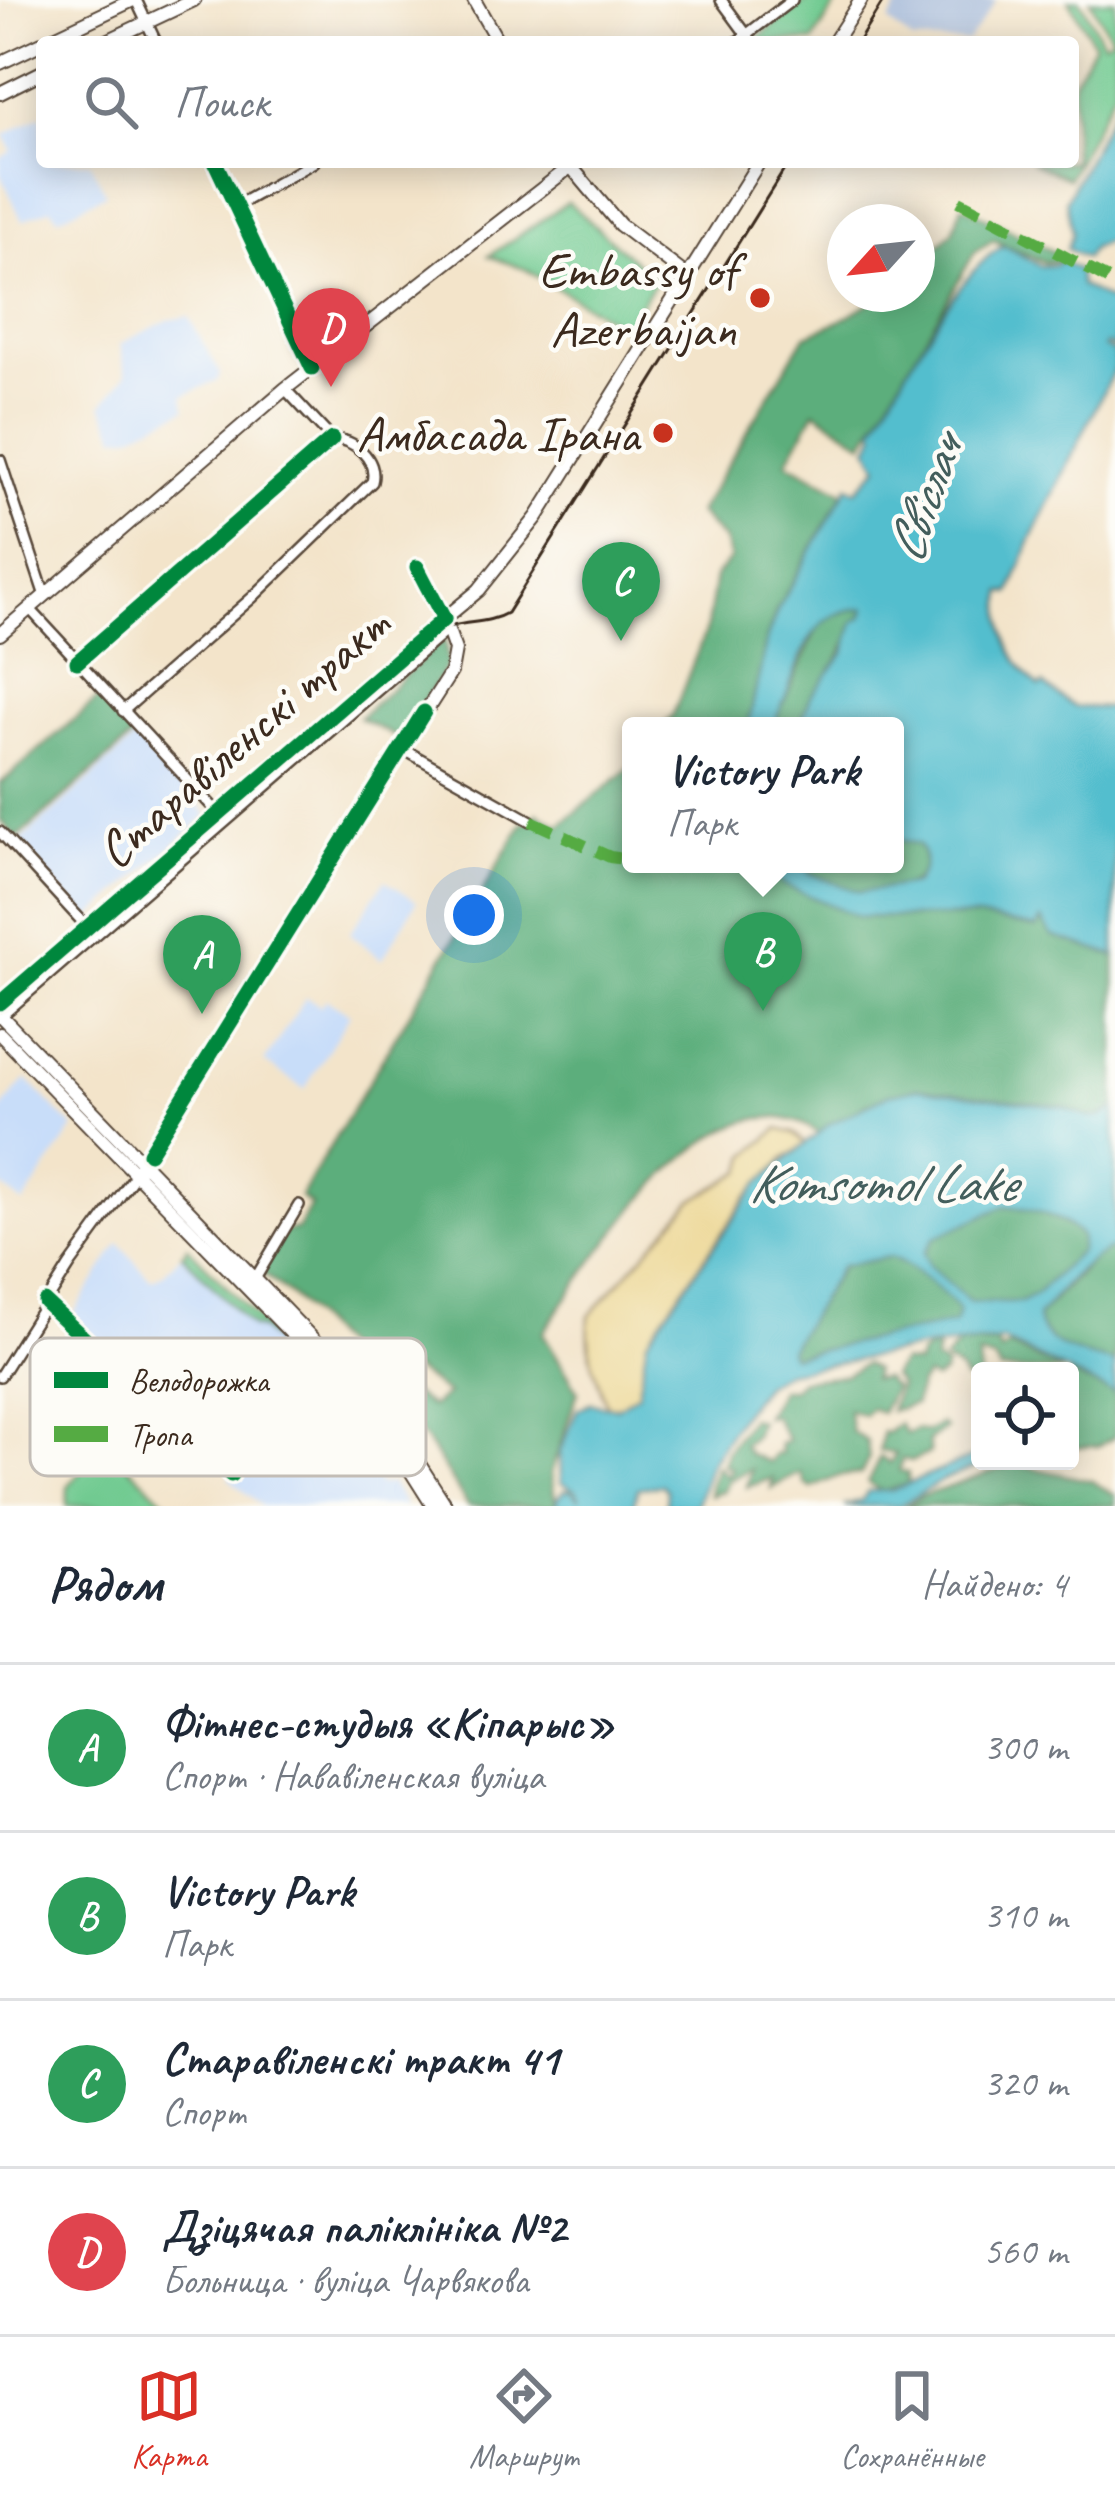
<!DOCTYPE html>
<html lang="ru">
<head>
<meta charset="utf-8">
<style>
  body { margin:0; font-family:Caveat,sans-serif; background:#f2f2f3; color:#1f2937 }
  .controls { position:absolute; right:36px; bottom:36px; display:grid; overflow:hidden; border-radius:12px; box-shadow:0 6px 30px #0003 }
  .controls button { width:108px; height:108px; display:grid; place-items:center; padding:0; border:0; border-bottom:3px solid #e0e1e3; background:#fff; color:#1f2937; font:60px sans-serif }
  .compass { position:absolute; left:827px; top:204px; width:108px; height:108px; border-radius:50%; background:#fff; box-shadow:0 6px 30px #0003; rotate:243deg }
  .you { position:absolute; left:474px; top:915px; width:42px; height:42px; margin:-30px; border:9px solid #fff; border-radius:50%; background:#1a73e8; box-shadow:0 0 0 18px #1a73e833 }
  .badge { display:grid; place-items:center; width:78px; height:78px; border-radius:50%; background:#d93025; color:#fff; font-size:39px; font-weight:700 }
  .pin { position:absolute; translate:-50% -99px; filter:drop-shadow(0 3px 6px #0008) }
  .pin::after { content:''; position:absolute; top:63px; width:42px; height:36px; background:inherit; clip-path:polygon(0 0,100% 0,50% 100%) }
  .popup { position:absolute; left:622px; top:717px; width:282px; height:156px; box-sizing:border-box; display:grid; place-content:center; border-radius:12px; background:#fff; filter:drop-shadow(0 3px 9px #0005); font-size:39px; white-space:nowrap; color:#747a83 }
  .popup b { font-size:45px; color:#1f2937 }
  .popup::after { content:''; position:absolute; left:50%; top:100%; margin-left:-24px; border:24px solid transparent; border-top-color:#fff }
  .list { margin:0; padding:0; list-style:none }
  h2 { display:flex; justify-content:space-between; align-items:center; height:156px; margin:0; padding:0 48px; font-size:51px }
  h2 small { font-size:39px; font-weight:400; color:#747a83 }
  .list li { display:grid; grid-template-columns:78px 1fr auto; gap:36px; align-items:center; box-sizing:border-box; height:168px; padding:0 48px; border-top:3px solid #e0e1e3 }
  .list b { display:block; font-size:45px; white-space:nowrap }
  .list p { margin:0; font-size:39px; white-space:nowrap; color:#747a83 }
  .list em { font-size:39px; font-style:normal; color:#747a83 }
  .icon { flex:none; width:66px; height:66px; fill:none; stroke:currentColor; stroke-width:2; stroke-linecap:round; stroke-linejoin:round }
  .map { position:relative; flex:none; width:1115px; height:1506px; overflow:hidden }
  .search { position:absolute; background:#fff; box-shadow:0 6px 30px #0003; left:36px; right:36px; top:36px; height:132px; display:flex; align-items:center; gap:30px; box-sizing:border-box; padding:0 42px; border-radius:12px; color:#747a83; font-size:45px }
  .sheet { height:828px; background:#fff }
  nav { display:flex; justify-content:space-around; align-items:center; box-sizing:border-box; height:168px; border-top:3px solid #e0e1e3; background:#fff; font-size:33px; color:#747a83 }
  nav a { display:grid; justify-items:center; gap:6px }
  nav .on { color:#d93025 }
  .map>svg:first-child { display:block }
</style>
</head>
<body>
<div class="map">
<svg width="1115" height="1506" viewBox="0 0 1115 1506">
  <rect width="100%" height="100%" fill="#fdfcf7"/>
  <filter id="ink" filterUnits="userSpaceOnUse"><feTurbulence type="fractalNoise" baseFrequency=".00833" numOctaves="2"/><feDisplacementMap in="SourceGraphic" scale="24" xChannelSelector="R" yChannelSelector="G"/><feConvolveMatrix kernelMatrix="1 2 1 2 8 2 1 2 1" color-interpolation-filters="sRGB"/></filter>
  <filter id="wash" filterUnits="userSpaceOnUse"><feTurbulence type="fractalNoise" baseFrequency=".004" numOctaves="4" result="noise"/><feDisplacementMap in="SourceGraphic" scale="48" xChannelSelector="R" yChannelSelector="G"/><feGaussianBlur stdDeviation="2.7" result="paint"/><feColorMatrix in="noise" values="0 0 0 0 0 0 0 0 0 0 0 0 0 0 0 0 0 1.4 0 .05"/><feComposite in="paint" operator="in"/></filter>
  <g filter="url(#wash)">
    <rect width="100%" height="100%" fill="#f3e4ca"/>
    <path fill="#c8ddf9" d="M42,115V162H90L106,194L58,218L51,208L22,221L0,173V158L12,151L4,135Z
      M189,317L220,373L218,380L183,396L186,409L131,435L117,436L102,405L126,375L120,344L168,320Z
      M137,737L208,815L90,918L83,916L17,844Z
      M385,880L417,901L382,960L350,933Z
      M306,997L321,1006L326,999L350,1014L305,1089L264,1062Z
      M26,1079L74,1128L23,1204L0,1185V1111Z
      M119,1243L151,1280L163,1274L188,1247L334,1397L325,1421L373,1472L379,1485L392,1484L405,1506H262L228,1478L233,1472L110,1351L70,1319Z"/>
    <path fill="#b6c6de" d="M902,0H997L968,42H913L889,22Z"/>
    <path fill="#71ca91" stroke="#567a58" stroke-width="3" d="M807,0H839L813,42L760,41L759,37Z
      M1069,0H1080L1103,42L1111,38L1090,0H1115V89L1068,178L1031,162H1073V80L1094,44Z
      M568,202L656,280L625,328L525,269L489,256Z
      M188,1247L344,1408L329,1425L319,1421L315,1398L289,1371L277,1345L261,1329L252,1327L182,1254Z
      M96,1435L170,1506H67L68,1486L92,1460L98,1463L108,1454L93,1438Z"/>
    <path fill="#5cae7b" stroke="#4c6c4c" stroke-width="3" d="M962,205L1060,255L1055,261L1044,262L993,240L975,252L864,443L815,411L787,462L844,492L777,609L767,638L748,726H664L673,715L707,627L715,576L730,559L724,541L698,513L805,336L842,320L884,294H917V267L953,231Z
      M860,607L865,608L862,617L854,622C844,661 814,689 799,726H781L777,717L819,624L826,617Z
      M445,638L448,665L399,739L359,718Z
      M100,697L135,735L17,839L0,820V784Z
      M631,767V864H765L784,885L859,917H979L1037,928L1042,920L1052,936L1115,956V1108L1100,1117H1088L1063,1107L918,1088L869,1103L818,1133C716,1060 591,1265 543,1333L578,1391L551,1473L556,1506H468L426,1441L378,1387L393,1379L431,1407L447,1394L396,1357L371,1378L295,1299L260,1271L283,1232L298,1229L311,1205L300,1197L523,823L531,821L537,813L560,825Z
      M895,839L918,844C941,881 892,896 861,892C841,889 814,877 799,864H895Z
      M1005,1206C1034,1208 1059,1216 1081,1236L1080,1251L1036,1294L1021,1302H970L929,1266L924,1254L934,1238Z
      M1111,1248L1115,1251V1363C1088,1356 1040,1349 1038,1316L1095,1257Z
      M889,1257C905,1260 950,1297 959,1311L955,1323L791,1356L789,1349L842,1266Z
      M960,1344H998L1000,1352L1008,1346L1064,1371H1000L994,1360L978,1356L980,1376L965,1381L960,1371L944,1360Z
      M929,1349H938L934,1361L945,1366L944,1373L935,1380L926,1376L919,1385L915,1404L890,1411L899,1385L892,1376L901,1362L917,1364L920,1355Z
      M864,1364L874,1370L872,1379L884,1378L894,1388L881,1413L871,1408L864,1415L848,1410L852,1432L867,1441L869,1458L861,1474L839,1476L812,1488L805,1484L801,1473L771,1488L773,1478L747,1487L751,1469L728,1481L724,1491L710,1495V1485L717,1466L727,1476L732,1468L723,1465L726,1452L750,1418L759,1421L754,1436L743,1445L749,1454L769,1462L775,1454H781L779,1444L788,1441L774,1416H765L780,1389H792L801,1380L845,1375Z
      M1070,1374L1115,1394V1437L1098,1446L1070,1448Z
      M899,1423L906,1434L916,1429L927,1432L940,1424L946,1428L928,1441L930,1453L912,1461L902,1459L899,1470L908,1473V1484L882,1492L868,1482L880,1457L890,1463L896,1454L879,1451L882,1432L887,1433Z
      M1015,1464L1092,1481L1115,1495V1506H906L922,1496Z"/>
    <path fill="#eeda9e" stroke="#94825e" stroke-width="3" d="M778,1129L794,1133L806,1144L784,1159L747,1197L647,1340L638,1393L625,1405L608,1408C595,1375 586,1352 589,1316L692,1201L743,1171L747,1156Z"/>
    <path fill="#53bece" stroke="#477476" stroke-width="3" fill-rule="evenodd" d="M1115,105V238L1092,248L1085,258L1067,249L1072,233L1066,200Z
      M1005,246L1040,266L1057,265L1060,260L1078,270L1080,285L1115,304V348L1106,344L1104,347L1115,353V368L1030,542L1011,593L1003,592C999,630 1010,662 1040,687L1043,684L1074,707L1115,708V956L1052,936L1042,920L1037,928L979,917H859L784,885L765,864H799L811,874L860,892L914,884C925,869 929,861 918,844L895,839V726H799L811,696L845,652L854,622L862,617L865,608C801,611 801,670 777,717L781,726H748L767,638L778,609L848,486L857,490L879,466L869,448L876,433L874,428C898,386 966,258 1005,246Z
      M918,1088L1063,1107L1088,1117H1100L1115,1108V1251L1110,1249C1081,1263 1060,1291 1038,1316C1039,1349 1088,1356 1115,1363V1394L1003,1341L930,1347L785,1372L764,1385L740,1416L710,1464L696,1506H666L667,1491L662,1485L638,1488L633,1506H557V1498L564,1490H571L580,1499L576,1490L561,1482L560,1451L577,1410L590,1403L617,1408L638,1393L647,1340L760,1182L828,1125L889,1094ZM1005,1206C1034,1208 1059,1215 1081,1236L1080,1251L1036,1294L1021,1302H970L929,1266L924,1253L934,1238ZM889,1257C905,1260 950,1297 959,1311L955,1323L791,1356L789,1349L841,1266Z
      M980,1454V1461H992L943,1480L899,1506H844L862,1500L868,1491H891Z"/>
  </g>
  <g filter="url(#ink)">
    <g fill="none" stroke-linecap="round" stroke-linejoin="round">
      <defs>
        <path id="minor" d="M136,0L156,42
          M721,0L752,42
          M737,42L792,0
          M215,162L312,368
          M236,206L314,162
          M285,389L332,439
          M0,460L45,596
          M30,609L221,816
          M77,662L332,439
          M123,711L253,597L372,482C378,460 354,438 332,439
          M401,748L531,821
          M0,832L90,930
          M0,1003L444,619L417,567
          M0,1017L447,630
          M255,1279L299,1205
          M45,1302L231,1475
          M0,1376L70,1265L136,1174"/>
        <path id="major" d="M474,0L498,42
          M44,42L133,0
          M105,42L194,0
          M834,42L861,0
          M0,63L42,43
          M0,93L42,72
          M568,163L620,225L687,276
          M0,634L285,389L570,167
          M0,1015L364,1392L403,1439L446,1506
          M0,1034L359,1403L395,1446L433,1506
          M136,1174L241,1000L451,672L455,650L444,619L479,590L537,517L759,162"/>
      </defs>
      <use href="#minor" stroke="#574638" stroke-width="14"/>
      <use href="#major" stroke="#574638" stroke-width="16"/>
      <use href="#minor" stroke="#fff" stroke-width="9"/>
      <use href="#major" stroke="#fff" stroke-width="12"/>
      <path stroke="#3b2a1e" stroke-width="3" d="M858,42L884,0
        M0,1012L437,633C457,619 485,626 507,613L789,162"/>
      <path stroke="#55ab43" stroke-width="12" stroke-dasharray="24 12" stroke-linecap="butt" d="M959,201L1115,283
        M531,821L610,857L631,860"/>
      <defs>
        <path id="cycleway" d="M215,162L312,368
          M77,662L332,439
          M0,1003L444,619L417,567
          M149,1153L424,712
          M45,1302L231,1475"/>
      </defs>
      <use href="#cycleway" stroke="#fdfcf7" stroke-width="22"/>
      <use href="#cycleway" stroke="#00873e" stroke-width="15"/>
    </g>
  </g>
  <g fill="#c8321e" stroke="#fdfcf7" stroke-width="4.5">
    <circle cx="760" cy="298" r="12"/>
    <circle cx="663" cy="433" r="12"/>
  </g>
  <g text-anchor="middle" stroke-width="9" stroke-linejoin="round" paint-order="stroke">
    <g font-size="51" fill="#3b2a1e" stroke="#fdfcf7" text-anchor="end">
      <text x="736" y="287">Embassy of<tspan x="736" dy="59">Azerbaijan</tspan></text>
      <text x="639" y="451">Амбасада Ірана</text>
    </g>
    <g font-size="51" fill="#3b2a1e" stroke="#fdfcf7">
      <text transform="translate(242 737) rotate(-41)" y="18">Старавіленскі тракт</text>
    </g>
    <g font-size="54" font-style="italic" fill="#435e5c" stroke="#fdfcf7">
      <text transform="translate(923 499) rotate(-70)" y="19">Свіслач</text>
      <text x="882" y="1201">Komsomol Lake</text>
    </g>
  </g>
  <rect x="30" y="1338" width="396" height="138" rx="18" fill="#fdfcf7" stroke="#c3bdb6" stroke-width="3"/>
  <rect x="54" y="1372" width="54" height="16" fill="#00873e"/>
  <rect x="54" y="1426" width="54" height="16" fill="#55ab43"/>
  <g font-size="33" fill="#3b2a1e">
    <text x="129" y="1392">Велодорожка</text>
    <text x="129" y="1446">Тропа</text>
  </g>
</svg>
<div class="controls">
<button><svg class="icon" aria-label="locate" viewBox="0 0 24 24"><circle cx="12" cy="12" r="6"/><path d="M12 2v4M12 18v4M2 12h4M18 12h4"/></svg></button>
</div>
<svg class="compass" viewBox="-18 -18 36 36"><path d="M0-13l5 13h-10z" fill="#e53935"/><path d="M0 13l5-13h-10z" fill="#747a83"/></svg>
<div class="you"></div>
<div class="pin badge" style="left:202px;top:1014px;background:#2e9e5b">A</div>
<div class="pin badge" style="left:763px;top:1011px;background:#2e9e5b">B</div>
<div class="popup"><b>Victory Park</b>Парк</div>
<div class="pin badge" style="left:621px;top:641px;background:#2e9e5b">C</div>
<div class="pin badge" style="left:331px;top:387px;background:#e0444e">D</div>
<div class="search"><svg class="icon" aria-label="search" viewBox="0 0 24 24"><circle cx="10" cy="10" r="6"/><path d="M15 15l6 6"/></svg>Поиск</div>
</div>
<section class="sheet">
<h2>Рядом<small>Найдено: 4</small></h2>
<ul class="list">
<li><span class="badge" style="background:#2e9e5b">A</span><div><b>Фітнес-студыя «Кіпарыс»</b><p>Спорт · Нававіленская вуліца</p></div><em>300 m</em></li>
<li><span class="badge" style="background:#2e9e5b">B</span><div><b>Victory Park</b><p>Парк</p></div><em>310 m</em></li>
<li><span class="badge" style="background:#2e9e5b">C</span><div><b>Старавіленскі тракт 41</b><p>Спорт</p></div><em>320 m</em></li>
<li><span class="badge" style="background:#e0444e">D</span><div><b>Дзіцячая паліклініка №2</b><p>Больница · вуліца Чарвякова</p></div><em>560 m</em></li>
</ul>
</section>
<nav>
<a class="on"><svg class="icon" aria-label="map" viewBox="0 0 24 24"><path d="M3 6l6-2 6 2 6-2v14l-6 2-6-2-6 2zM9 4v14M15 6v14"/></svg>Карта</a>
<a><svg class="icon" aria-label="directions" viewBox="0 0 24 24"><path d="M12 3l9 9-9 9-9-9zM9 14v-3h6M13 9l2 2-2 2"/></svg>Маршрут</a>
<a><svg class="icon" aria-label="saved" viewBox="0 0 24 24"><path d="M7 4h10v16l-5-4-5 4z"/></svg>Сохранённые</a>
</nav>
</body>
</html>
